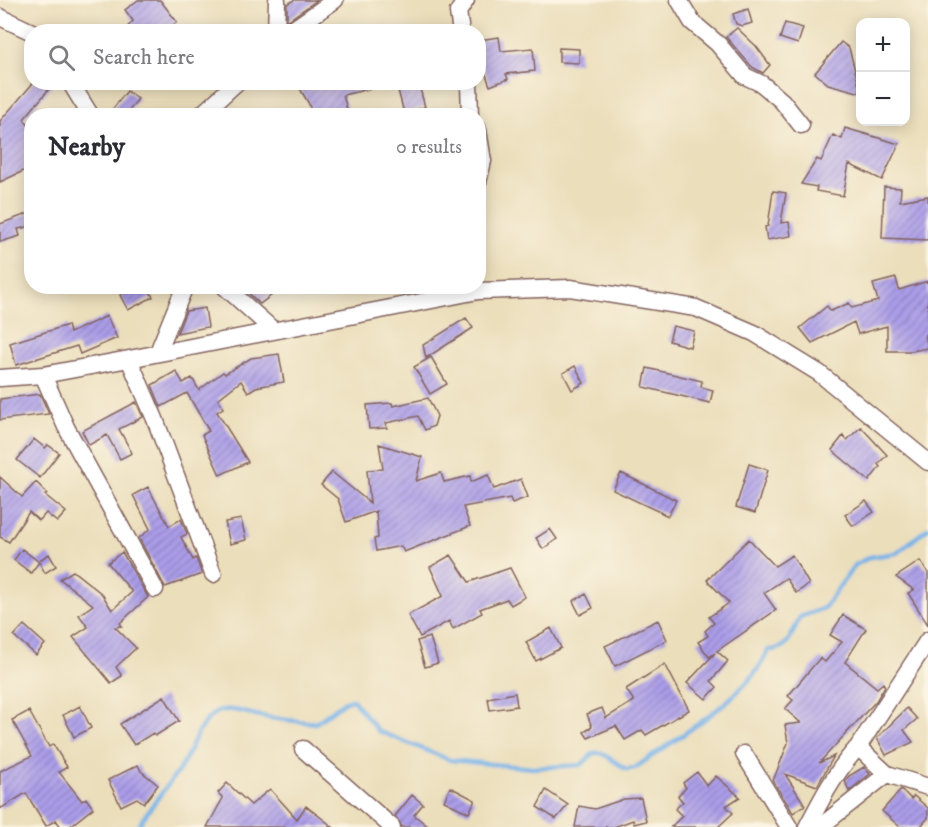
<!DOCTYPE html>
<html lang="en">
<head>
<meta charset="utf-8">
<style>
  body { margin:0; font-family:"IM FELL DW Pica",serif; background:#f7f7f7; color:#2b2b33 }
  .controls { position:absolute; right:18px; top:18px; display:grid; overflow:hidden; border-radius:12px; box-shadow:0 3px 15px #0003 }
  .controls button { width:54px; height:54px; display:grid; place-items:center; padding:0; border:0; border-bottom:2px solid #e1e1e2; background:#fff; color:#2b2b33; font:30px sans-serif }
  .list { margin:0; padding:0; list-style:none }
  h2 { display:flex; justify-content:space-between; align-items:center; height:78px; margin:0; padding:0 24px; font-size:26px }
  h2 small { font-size:20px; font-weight:400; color:#7c7c81 }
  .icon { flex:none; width:33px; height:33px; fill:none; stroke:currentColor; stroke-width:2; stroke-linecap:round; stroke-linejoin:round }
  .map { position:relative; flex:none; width:928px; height:827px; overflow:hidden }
  .search { position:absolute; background:#fff; box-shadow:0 3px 15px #0003; left:24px; top:24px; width:462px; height:66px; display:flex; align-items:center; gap:15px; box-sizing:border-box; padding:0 21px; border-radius:24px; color:#7c7c81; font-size:22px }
  .panel { position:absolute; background:#fff; box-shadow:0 3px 15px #0003; left:24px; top:108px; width:462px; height:186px; border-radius:24px }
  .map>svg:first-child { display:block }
</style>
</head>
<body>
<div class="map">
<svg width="928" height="827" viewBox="0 0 928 827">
  <defs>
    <pattern id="building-hatch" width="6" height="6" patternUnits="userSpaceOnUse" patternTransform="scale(1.5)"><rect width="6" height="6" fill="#ab9de9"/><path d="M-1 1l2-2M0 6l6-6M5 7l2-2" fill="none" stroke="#8d7fbd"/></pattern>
  </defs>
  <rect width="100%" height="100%" fill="#fcf5e5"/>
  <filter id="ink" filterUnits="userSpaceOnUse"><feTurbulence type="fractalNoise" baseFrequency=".0167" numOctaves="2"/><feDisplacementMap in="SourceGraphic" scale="12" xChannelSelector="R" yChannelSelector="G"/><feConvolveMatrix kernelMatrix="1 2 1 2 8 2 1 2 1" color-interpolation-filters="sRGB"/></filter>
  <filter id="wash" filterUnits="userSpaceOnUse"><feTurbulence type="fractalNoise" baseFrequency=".008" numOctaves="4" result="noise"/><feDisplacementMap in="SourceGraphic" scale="24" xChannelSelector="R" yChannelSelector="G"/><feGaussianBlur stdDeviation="1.35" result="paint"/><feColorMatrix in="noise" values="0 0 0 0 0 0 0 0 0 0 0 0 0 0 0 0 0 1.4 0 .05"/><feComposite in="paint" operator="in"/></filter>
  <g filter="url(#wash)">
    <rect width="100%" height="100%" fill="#ebdebb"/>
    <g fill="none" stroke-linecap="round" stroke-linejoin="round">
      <path stroke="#78b2e8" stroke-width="4.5" d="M138,827C150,805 167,788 181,767C192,750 199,718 220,711C234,707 247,714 261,716C279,720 298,721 316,723L345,701L353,700L378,731L450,760L533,768L581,765L594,753H602L626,769L635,768C674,739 752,695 768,650C789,651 792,633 800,617L824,608L855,565L870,557L897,553L928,528"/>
    </g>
    <g id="blocks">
      <path fill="url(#building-hatch)" d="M138,0H160L177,22L165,32H123L133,21L125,10Z
        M294,0H317L287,21V4Z
        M748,9L752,23L742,26L736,24L733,14Z
        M785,23L803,28L798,44L780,38Z
        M737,28L756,46L770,65L763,73L752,67L726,37Z
        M499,37L501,51L533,48L535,71L506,74L508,79L490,86L484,69L478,70V55L481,54L479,40Z
        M841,42L849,48L861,93L828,84L815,73Z
        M559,48L579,49V63L559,62Z
        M34,82H55L24,119L32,131V167L0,182V121Z
        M296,82H373L374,88L343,95L349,116H312L309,104Z
        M419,85L425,107L404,113L398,90Z
        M127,91L138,99L125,116H107Z
        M845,128L899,144L882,180L849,164L843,196L816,191L817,187L801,184L817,159L821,161L833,135L842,139Z
        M884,187L901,188L900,201L928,196V240L882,238Z
        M773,191L786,193L781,223L789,222L791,236L767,240L765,227L768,226Z
        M32,212V226L18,229L20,236L0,242V224Z
        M896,278L899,290L928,281V334L925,335L928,348L912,351H887V326L858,334L854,322L812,343L800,328L827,306L831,311L849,303L852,308L878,301L873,284Z
        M135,286H147L153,297L128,310L120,295Z
        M241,286H267L273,294L260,304Z
        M205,308L208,327L177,333L186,311Z
        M107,316L117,338L80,354L77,346L16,365L10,343L68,325L70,333Z
        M466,318L473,328L426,358L423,345Z
        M673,326L694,331L690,347L669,341Z
        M279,354L284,382L256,387L248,392L241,381L218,399L223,408L217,412L248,462L220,475L202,435L209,431L187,393L161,407L152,385L176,371L183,383L192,378L199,390L223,372L225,374L251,358Z
        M431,357L447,384L430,394L414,367Z
        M575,366L584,383L572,390L563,373Z
        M647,368L702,381L701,387L713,390L710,403L643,387Z
        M40,394L49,414L0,420V399Z
        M428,398L437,416L434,426L425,430L418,416L386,423L387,428L369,429L367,405L392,403L393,406Z
        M136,402L143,417L119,429L132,453L120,459L107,435L89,445L82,431Z
        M861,427L887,455L878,464L880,467L869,481L832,450L843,436L847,440Z
        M34,439L45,448L48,445L59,453L40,478L17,460Z
        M379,444L422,457L416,481L441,473L444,482L470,476L471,482L488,475L494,489L521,479L528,497L512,503L510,498L463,507L470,526L404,552L401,546L376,551L374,539L378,538L376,511L346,522L338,499L321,485L332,472L370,503L367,470L383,469Z
        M749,464L768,470L755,513L736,507Z
        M621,473L676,500L668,516L613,490Z
        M0,477L22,497L36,482L47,493L45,495L66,512L57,522L46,513L39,521L29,512L9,542L0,537Z
        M148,487L169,526L181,519L187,534L181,537L193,560L196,558L202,574L165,587L139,538L150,529L133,495Z
        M866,501L874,512L853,526L845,515Z
        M241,519L246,540L230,544L225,522Z
        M550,529L557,539L543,549L536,538Z
        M749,539L775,566L792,555L809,584L796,593L786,578L764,593L776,610L717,651L728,661L711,681L717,687L706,699L687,683L715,653L709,657L698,642L708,636L705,631L714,623L709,617L729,603L707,580Z
        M22,549L38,561L49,554L56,566L45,573L39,562L31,573L14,560Z
        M122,552L148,597L120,623L122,626L115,627L136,648L116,667L122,676L111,683L73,637L88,627L79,615L93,605L60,579L73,571L102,594L112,610L132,592L108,563Z
        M451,555L469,582L510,568L525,597L511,605L507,599L480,609L482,613L453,629L449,621L420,637L408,615L443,596L430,567Z
        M920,561L928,572V625L908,593L914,590L896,577Z
        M586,594L593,608L580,615L573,601Z
        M843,615L866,629L845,662L877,688L883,683L885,686L876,701L819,763L834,756L817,786L785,774L805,805L793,813L773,781L788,743L785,725L801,723L785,709L793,700L788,696L820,658L825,662L842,642L830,635Z
        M658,620L667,640L615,666L605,646Z
        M24,625L45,644L36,655L14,636Z
        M551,628L561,648L536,661L526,642Z
        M430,637L438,663L425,667L417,641Z
        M665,664L689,710L646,735L642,730L625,740L616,726L588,738L584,732L592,727L587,714L602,708L606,718L634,701L626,689Z
        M515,693L517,706L490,710L488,698Z
        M164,696L179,721L155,736L153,733L134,745L120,724Z
        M80,706L91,728L74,737L63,715Z
        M907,708L917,719L904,730L913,742L886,755L877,738Z
        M29,711L49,747L53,744L67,767L59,772L82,801L86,798L93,808L69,827H61L56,820L46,826L26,793L0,809V771L32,756L12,720Z
        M138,765L141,771L158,785L144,803L137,798L121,806L108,780Z
        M864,767L870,774L849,791L845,781L849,776Z
        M697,772L707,786L716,776L740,797L726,806L733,813L718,827H671L682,816L675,809L683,802L678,796L686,788L683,783Z
        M227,783L251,805L270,789L297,819L306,806L333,827H207L223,798L218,793Z
        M450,787L475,800L469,813L444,801Z
        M901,789L911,799L914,796L928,808V818L920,827H900L882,811Z
        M546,790L568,805L556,819L537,807Z
        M412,795L423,804L414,815L429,827H402L395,816Z
        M641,798L646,821L634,824L633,820L614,827H575L579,806L595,809L624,799Z"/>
    </g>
  </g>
  <g filter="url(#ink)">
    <use href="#blocks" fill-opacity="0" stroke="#82625d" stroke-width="1.5"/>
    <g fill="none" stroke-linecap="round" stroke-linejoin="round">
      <defs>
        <path id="street" d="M679,0L692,22L718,44L745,76L762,84L782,101L801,125
          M0,17L32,32
          M276,32L277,0
          M289,32L335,0
          M461,32L458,12L466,0
          M70,82L91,116
          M469,82L470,116
          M200,116L237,82
          M478,130L483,161L478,182
          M224,286L273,330
          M158,352L185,286
          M129,359L155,419L213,574
          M43,375L66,427L155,589
          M0,378L43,375L129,359L478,291L570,288L696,308L754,333L819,373L928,462
          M928,640L858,747L887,774L928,787
          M303,749L392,827
          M744,754L789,827
          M807,827C822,798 836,771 858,747
          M820,827L887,774"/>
      </defs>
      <use href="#street" stroke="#82625d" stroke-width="19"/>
      <use href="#street" stroke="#fff" stroke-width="16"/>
    </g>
  </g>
</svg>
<div class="controls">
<button>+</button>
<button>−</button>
</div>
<div class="search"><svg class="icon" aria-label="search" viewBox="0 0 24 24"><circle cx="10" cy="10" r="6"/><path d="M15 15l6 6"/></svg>Search here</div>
<section class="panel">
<h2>Nearby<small>0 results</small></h2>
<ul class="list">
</ul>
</section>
</div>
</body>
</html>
